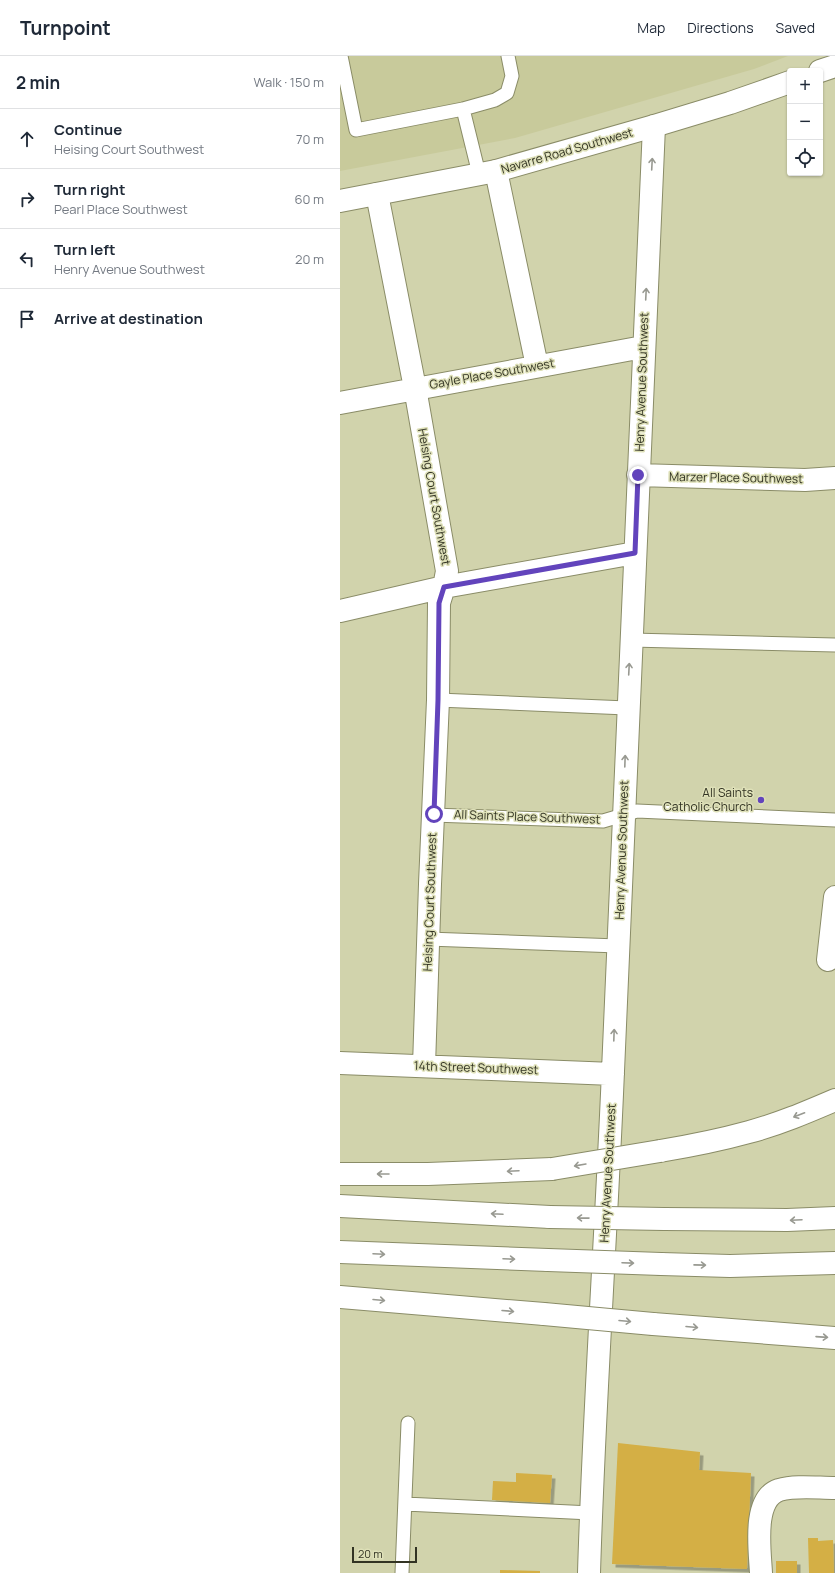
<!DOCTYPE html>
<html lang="en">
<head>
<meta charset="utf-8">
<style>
  body { margin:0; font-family:Manrope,sans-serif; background:#f6f6f7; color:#1f2937 }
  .controls { position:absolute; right:12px; top:12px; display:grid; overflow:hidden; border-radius:4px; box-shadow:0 1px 3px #0004 }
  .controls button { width:36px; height:36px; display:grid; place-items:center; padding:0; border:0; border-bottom:1px solid #e0e1e3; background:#fff; color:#1f2937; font:20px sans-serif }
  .scale { position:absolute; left:12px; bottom:10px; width:65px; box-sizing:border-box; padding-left:4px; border:2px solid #323323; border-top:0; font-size:11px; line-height:14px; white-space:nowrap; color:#323323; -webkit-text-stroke:3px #dee0b8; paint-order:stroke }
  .stop { position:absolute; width:12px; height:12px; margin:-9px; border:3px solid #6244bc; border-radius:50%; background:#fff }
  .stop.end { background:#6244bc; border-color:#fff; box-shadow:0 1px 4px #0008 }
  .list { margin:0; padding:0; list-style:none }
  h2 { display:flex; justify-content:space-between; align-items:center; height:52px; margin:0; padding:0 16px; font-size:17px }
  h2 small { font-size:13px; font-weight:400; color:#747a83 }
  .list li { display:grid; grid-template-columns:26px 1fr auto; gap:12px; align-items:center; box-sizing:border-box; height:60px; padding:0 16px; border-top:1px solid #e0e1e3 }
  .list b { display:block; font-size:15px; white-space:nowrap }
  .list p { margin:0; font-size:13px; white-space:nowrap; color:#747a83 }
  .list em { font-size:13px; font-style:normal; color:#747a83 }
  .icon { flex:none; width:22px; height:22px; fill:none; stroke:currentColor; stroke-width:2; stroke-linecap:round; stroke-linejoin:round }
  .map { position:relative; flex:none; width:495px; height:1517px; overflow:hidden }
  header { display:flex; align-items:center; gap:24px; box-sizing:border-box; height:56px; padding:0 20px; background:#fff; border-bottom:1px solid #e0e1e3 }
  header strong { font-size:19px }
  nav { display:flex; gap:22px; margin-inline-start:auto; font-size:14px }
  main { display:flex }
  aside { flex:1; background:#fff }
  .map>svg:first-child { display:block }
</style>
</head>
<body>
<header>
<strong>Turnpoint</strong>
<nav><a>Map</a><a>Directions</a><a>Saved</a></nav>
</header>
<main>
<aside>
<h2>2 min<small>Walk · 150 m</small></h2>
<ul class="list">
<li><svg class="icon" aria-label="ahead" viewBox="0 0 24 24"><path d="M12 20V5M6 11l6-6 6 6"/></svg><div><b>Continue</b><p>Heising Court Southwest</p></div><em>70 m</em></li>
<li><svg class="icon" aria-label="right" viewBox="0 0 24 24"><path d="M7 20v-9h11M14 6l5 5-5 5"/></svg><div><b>Turn right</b><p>Pearl Place Southwest</p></div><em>60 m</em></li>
<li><svg class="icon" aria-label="left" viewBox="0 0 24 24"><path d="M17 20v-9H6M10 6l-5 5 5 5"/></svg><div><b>Turn left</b><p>Henry Avenue Southwest</p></div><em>20 m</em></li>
<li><svg class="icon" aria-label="arrive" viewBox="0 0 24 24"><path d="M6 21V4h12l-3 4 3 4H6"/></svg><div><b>Arrive at destination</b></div></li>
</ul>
</aside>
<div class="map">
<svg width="495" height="1517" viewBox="0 0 495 1517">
  <defs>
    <filter id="shadow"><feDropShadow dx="3.5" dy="3.5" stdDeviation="0" flood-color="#0004"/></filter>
  </defs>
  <rect width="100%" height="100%" fill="#d1d3ac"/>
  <path fill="#c8ca9b" d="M0,0H448L414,13L175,82L0,115Z"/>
  <path fill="#d4af44" filter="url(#shadow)" d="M278,1387L360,1396L359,1414L411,1417L407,1513L272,1508Z
    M176,1417L212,1419L210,1447L152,1444L153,1425L176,1426Z
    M468,1482H478V1485L493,1484L494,1517H469Z
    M436,1505H457V1517H436Z
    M160,1514L200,1515V1517H160Z"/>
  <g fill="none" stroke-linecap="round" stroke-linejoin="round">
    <defs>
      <path id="lane" d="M1,0L16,74L123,53L155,44L167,37L172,20L168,0
        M123,53L139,118
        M291,584L495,589
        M98,644L287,652
        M93,759L263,765L297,755L495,764
        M88,883L278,890
        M65,1448L251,1457
        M62,1517L68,1367"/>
      <path id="street" d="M156,115L197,310
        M37,138L75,332L107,515L104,531L99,547L98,644L90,828L84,1010
        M0,347L303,291
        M298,419L465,424L495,422
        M0,555L104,531L295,497
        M488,904L495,841
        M0,1007L273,1018
        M249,1517C254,1350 266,1183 273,1015C286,700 299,385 314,70
        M421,1517C420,1495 412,1443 439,1434C456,1429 477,1432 495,1432"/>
      <path id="secondary" d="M480,15L495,10
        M0,145L156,115L314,70L390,47L450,26"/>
      <path id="highway" d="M320,1095C350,1090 380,1084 409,1076C439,1068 467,1056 495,1044
        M0,1118H88L212,1113
        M0,1150L210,1161
        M324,1163L447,1164L495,1162
        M0,1196L208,1204
        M321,1208L390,1210L495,1207
        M0,1241L204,1258
        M313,1268L495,1282"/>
    </defs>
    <use href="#lane" stroke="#8a8c67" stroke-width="15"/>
    <use href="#street" stroke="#8a8c67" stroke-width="24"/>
    <use href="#secondary" stroke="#8a8c67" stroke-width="24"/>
    <use href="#highway" stroke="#8a8c67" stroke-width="24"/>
    <use href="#lane" stroke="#fff" stroke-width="13"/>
    <use href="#street" stroke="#fff" stroke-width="22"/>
    <use href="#secondary" stroke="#fff" stroke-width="22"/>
    <use href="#highway" stroke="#fff" stroke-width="22"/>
    <defs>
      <path id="highway-bridge" d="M212,1113L320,1095
        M210,1161L324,1163
        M208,1204L321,1208
        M204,1258L313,1268"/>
    </defs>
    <use href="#highway-bridge" stroke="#8a8c67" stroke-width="24" stroke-linecap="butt"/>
    <use href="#highway-bridge" stroke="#fff" stroke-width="22"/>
  </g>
  <defs><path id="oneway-shaft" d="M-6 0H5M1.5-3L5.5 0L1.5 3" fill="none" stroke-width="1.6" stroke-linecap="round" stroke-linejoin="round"/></defs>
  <g stroke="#989991">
    <use href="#oneway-shaft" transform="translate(312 108) rotate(-87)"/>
    <use href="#oneway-shaft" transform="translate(306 238) rotate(-87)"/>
    <use href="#oneway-shaft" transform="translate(289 613) rotate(-87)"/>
    <use href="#oneway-shaft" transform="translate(285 705) rotate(-88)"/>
    <use href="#oneway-shaft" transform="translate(274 979) rotate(-88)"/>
    <use href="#oneway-shaft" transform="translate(459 1059) rotate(159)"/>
    <use href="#oneway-shaft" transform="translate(240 1109) rotate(170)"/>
    <use href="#oneway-shaft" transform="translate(173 1115) rotate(177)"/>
    <use href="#oneway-shaft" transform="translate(43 1118) rotate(180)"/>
    <use href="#oneway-shaft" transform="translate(157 1158) rotate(-177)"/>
    <use href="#oneway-shaft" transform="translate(243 1162) rotate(-179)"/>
    <use href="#oneway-shaft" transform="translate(456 1164) rotate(177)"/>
    <use href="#oneway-shaft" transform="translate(39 1198) rotate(3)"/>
    <use href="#oneway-shaft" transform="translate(169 1203) rotate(2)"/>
    <use href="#oneway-shaft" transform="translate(288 1207) rotate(2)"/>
    <use href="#oneway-shaft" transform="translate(360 1209) rotate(1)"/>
    <use href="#oneway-shaft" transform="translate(39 1244) rotate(5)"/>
    <use href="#oneway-shaft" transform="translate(168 1255) rotate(5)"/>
    <use href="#oneway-shaft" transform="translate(285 1265) rotate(5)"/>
    <use href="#oneway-shaft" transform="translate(352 1271) rotate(5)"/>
    <use href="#oneway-shaft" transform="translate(482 1281) rotate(4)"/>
  </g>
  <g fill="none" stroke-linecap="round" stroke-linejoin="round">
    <path stroke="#6244bc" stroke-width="5" d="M94,758L98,644L99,547L104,531L295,497L298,419"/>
  </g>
  <circle fill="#6244bc" stroke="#dee0b8" stroke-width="1.5" cx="421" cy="744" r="4"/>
  <g text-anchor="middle" stroke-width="3" stroke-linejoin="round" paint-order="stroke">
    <g font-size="12" fill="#323323" stroke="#dee0b8">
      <text transform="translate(227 95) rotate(-16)" y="4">Navarre Road Southwest</text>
      <text transform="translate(152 318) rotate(-10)" y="4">Gayle Place Southwest</text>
      <text transform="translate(302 326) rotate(-88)" y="4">Henry Avenue Southwest</text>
      <text transform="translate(396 422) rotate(1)" y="4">Marzer Place Southwest</text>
      <text transform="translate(94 441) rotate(80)" y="4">Heising Court Southwest</text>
      <text transform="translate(187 761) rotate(2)" y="4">All Saints Place Southwest</text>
      <text transform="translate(282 794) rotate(-88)" y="4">Henry Avenue Southwest</text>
      <text transform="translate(90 846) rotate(-88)" y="4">Heising Court Southwest</text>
      <text transform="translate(136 1012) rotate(2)" y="4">14th Street Southwest</text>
      <text transform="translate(268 1117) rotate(-87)" y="4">Henry Avenue Southwest</text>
    </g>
    <g font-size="12" fill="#323323" stroke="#dee0b8" text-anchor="end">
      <text x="413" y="741">All Saints<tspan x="413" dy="14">Catholic Church</tspan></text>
    </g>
  </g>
</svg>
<div class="controls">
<button>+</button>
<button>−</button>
<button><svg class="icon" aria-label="locate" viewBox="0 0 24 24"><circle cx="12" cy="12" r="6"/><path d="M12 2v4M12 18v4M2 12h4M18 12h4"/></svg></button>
</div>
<div class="scale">20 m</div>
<div class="stop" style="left:94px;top:758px"></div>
<div class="stop end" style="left:298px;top:419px"></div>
</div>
</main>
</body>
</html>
